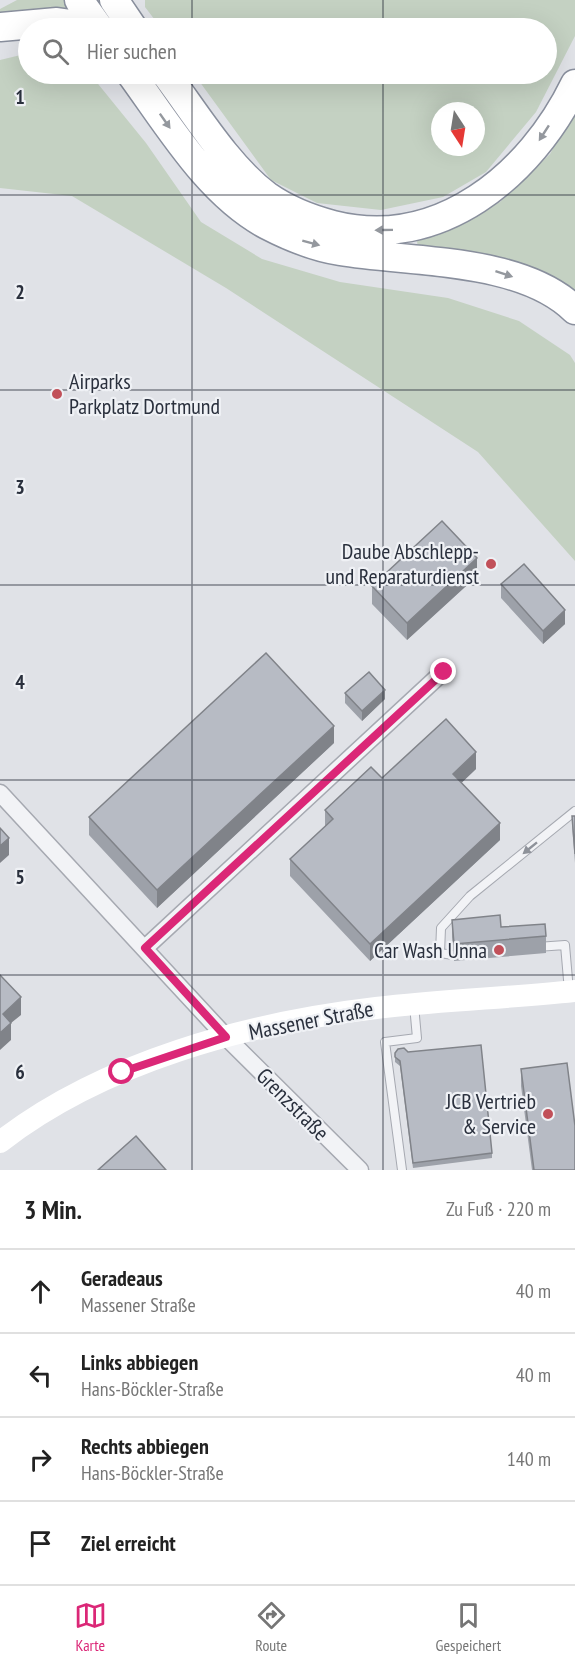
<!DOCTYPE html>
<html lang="de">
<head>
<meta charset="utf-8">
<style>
  body { margin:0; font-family:"PT Sans Narrow",sans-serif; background:#f2f2f2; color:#222 }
  .compass { position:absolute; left:431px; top:102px; width:54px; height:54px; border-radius:50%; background:#fff; box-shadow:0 6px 24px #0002; rotate:168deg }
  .stop { position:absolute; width:18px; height:18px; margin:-14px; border:4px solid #db2777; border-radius:50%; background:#fff }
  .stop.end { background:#db2777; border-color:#fff; box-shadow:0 2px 6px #0008 }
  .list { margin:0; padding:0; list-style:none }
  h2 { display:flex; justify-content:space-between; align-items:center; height:78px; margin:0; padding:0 24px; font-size:26px }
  h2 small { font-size:20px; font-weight:400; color:#767676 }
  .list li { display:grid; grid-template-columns:39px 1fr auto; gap:18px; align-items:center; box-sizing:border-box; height:84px; padding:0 24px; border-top:2px solid #e0e0e0 }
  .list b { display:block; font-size:22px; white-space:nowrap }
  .list p { margin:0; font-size:20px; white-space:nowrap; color:#767676 }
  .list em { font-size:20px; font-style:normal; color:#767676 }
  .icon { flex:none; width:33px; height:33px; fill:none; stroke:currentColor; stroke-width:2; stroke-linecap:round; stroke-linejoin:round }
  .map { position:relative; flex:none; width:575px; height:1170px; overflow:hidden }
  .search { position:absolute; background:#fff; box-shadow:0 6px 24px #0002; left:18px; right:18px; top:18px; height:66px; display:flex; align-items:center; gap:15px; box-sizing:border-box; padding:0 21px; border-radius:33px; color:#767676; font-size:22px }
  .sheet { height:414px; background:#fff }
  nav { display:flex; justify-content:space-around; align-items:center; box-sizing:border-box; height:84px; border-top:2px solid #e0e0e0; background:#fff; font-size:16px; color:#767676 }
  nav a { display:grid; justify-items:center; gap:3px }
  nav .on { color:#db2777 }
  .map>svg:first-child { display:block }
</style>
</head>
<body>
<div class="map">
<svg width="575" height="1170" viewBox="0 0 575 1170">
  <rect width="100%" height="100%" fill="#e0e2e7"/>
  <path fill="#c4d1c2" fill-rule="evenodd" d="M17,0H68L80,18L0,20V9Z
    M145,0H575V36L536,112L486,172L443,197L381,210L317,203L271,180L194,74H546V28H161L145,7ZM440,111H476V147H440Z
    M25,54L28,55V74H90L146,143L201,222L262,259L340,282L448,298L519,321L570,355L575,363V561L478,452L226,288L72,196L0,188V60Z
    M575,107V300L418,249L417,241L500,202L550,154Z"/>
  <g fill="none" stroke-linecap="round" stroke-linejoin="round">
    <defs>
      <path id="service" d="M537,947L565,945L569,991
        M464,954L453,955L440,953L441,928L470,896L575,811
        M402,1170L385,1042L417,1038L414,1005"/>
      <path id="minor" d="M0,793L226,1037L360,1170
        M145,948L444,671"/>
      <path id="motorway" d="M79,0L99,28
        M114,0L133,28
        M0,27L57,22L99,28
        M131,74C169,126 209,194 267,225C290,237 315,247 340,251C411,263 521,257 575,310
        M166,74C196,114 227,166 267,196C287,210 310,219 333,225C439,252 531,175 575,84"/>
    </defs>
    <use href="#service" stroke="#a6a9b1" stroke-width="10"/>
    <use href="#minor" stroke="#a6a9b1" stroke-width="19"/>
    <use href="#motorway" stroke="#898f9d" stroke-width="31"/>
    <use href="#service" stroke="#f2f3f6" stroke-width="8"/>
    <use href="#minor" stroke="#f2f3f6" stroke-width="16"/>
    <path stroke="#fff" stroke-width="22" d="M0,1142C103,1062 248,1023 376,1008C442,1000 509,998 575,991"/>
    <use href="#motorway" stroke="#fff" stroke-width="28"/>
  </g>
  <path fill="#9da1a9" d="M477,576L407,640L372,604V586Z
    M501,584L565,624L543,644L501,598Z
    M345,693L385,699L362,721L345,703Z
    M334,743L157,908L89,835V817Z
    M476,769L461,783L500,840L370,961L290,876V859L325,827V810L382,778Z
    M572,816H575V863L572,825Z
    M452,920L501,927L546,936V953L454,961L452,937Z
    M395,1053L492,1153V1158L413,1168L400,1066L395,1062Z
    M521,1069L575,1170H532L521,1086Z"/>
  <path fill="#808389" d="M477,558V576L407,640V623Z
    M565,610V624L543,644V631Z
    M385,690V699L362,721V711Z
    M334,726V743L157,908V890Z
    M476,752V769L453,791V774Z
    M500,823V840L370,961V944Z
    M9,838V855L0,863V846Z
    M21,997V1015L11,1023V1040L0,1050V1033L3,1014Z"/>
  <path fill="#b7bbc4" stroke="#808389" stroke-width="1.5" d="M442,521L477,558L407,623L372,586Z
    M524,564L565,610L543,631L501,584Z
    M266,653L334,726L157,890L89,817Z
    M369,672L385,690L362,711L345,693Z
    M446,719L476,752L453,774L500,823L370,944L290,859L333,819L325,810L371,767L382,778Z
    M572,816H575V854Z
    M0,828L9,838L0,846Z
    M500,915L501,927L545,924L546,936L454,944L452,920Z
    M0,975L21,997L3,1014L11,1023L0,1033Z
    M481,1045L492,1153L413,1163L400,1061L395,1057V1053L398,1049L404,1048L408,1052Z
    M567,1063L575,1126V1170H534L521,1069Z
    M136,1136L166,1170H98Z"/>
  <defs><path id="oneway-solid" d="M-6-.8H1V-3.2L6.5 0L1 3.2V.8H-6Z" transform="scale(1.5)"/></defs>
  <g fill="#94989e">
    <use href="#oneway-solid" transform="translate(165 121) rotate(55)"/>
    <use href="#oneway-solid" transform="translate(544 133) rotate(123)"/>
    <use href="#oneway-solid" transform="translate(384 230) rotate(179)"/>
    <use href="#oneway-solid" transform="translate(311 243) rotate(15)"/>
    <use href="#oneway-solid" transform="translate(504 274) rotate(18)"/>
  </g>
  <use fill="#8e929a" href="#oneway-solid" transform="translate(530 848) rotate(141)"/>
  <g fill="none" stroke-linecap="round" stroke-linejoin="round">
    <path stroke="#db2777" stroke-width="8" d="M122,1072L226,1037L145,948L444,672"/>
  </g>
  <path fill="none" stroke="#2a303d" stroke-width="1.5" stroke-opacity="0.55" d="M192,0V28M383,0V28M192,74V1170M383,74V1170M0,195H575M0,390H575M0,585H575M0,780H575M0,975H575"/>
  <g fill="#c15059" stroke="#eff1f5" stroke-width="2">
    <circle cx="57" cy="394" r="6"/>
    <circle cx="491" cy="564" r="6"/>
    <circle cx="499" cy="950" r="6"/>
    <circle cx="548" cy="1114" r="6"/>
  </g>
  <g text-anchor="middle" stroke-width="4.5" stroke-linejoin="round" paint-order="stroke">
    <g font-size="22" fill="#2a303d" stroke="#eff1f5" text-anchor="end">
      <text x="69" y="389" text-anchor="start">Airparks<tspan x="69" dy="25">Parkplatz Dortmund</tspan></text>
      <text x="479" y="559">Daube Abschlepp-<tspan x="479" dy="25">und Reparaturdienst</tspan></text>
      <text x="487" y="958">Car Wash Unna</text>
      <text x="536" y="1109">JCB Vertrieb<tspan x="536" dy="25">&amp; Service</tspan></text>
    </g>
    <g font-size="22" fill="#2a303d" stroke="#eff1f5">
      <text transform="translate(311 1020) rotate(-11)" y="8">Massener Straße</text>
      <text transform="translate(293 1104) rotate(45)" y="8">Grenzstraße</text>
    </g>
  </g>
  <g font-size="20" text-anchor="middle" font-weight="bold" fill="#2a303d" stroke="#eff1f5" stroke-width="4.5" stroke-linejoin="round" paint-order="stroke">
    <text x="20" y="104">1</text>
    <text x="20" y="299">2</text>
    <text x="20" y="494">3</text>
    <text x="20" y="689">4</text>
    <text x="20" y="884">5</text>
    <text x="20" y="1079">6</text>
  </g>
</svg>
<svg class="compass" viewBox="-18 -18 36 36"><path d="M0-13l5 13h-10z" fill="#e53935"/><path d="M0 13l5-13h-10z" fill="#767676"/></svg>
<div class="stop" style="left:122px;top:1072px"></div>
<div class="stop end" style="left:444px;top:672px"></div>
<div class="search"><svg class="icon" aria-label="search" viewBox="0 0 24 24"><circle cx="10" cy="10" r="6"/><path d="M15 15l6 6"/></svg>Hier suchen</div>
</div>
<section class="sheet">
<h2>3 Min.<small>Zu Fuß · 220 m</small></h2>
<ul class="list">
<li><svg class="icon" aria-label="ahead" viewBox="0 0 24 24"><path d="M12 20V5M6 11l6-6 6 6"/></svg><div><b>Geradeaus</b><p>Massener Straße</p></div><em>40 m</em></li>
<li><svg class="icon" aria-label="left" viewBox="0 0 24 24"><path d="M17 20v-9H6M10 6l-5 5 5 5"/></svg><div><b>Links abbiegen</b><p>Hans-Böckler-Straße</p></div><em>40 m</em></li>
<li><svg class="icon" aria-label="right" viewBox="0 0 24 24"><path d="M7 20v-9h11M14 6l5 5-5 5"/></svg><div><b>Rechts abbiegen</b><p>Hans-Böckler-Straße</p></div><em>140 m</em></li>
<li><svg class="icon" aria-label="arrive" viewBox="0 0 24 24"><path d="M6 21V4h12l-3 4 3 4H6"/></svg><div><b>Ziel erreicht</b></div></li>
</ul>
</section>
<nav>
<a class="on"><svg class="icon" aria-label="map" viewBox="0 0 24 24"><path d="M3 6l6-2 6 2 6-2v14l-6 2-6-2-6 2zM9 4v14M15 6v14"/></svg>Karte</a>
<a><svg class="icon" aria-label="directions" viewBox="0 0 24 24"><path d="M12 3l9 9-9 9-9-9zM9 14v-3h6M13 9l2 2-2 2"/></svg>Route</a>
<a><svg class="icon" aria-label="saved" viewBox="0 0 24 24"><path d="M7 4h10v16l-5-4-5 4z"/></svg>Gespeichert</a>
</nav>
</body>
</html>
